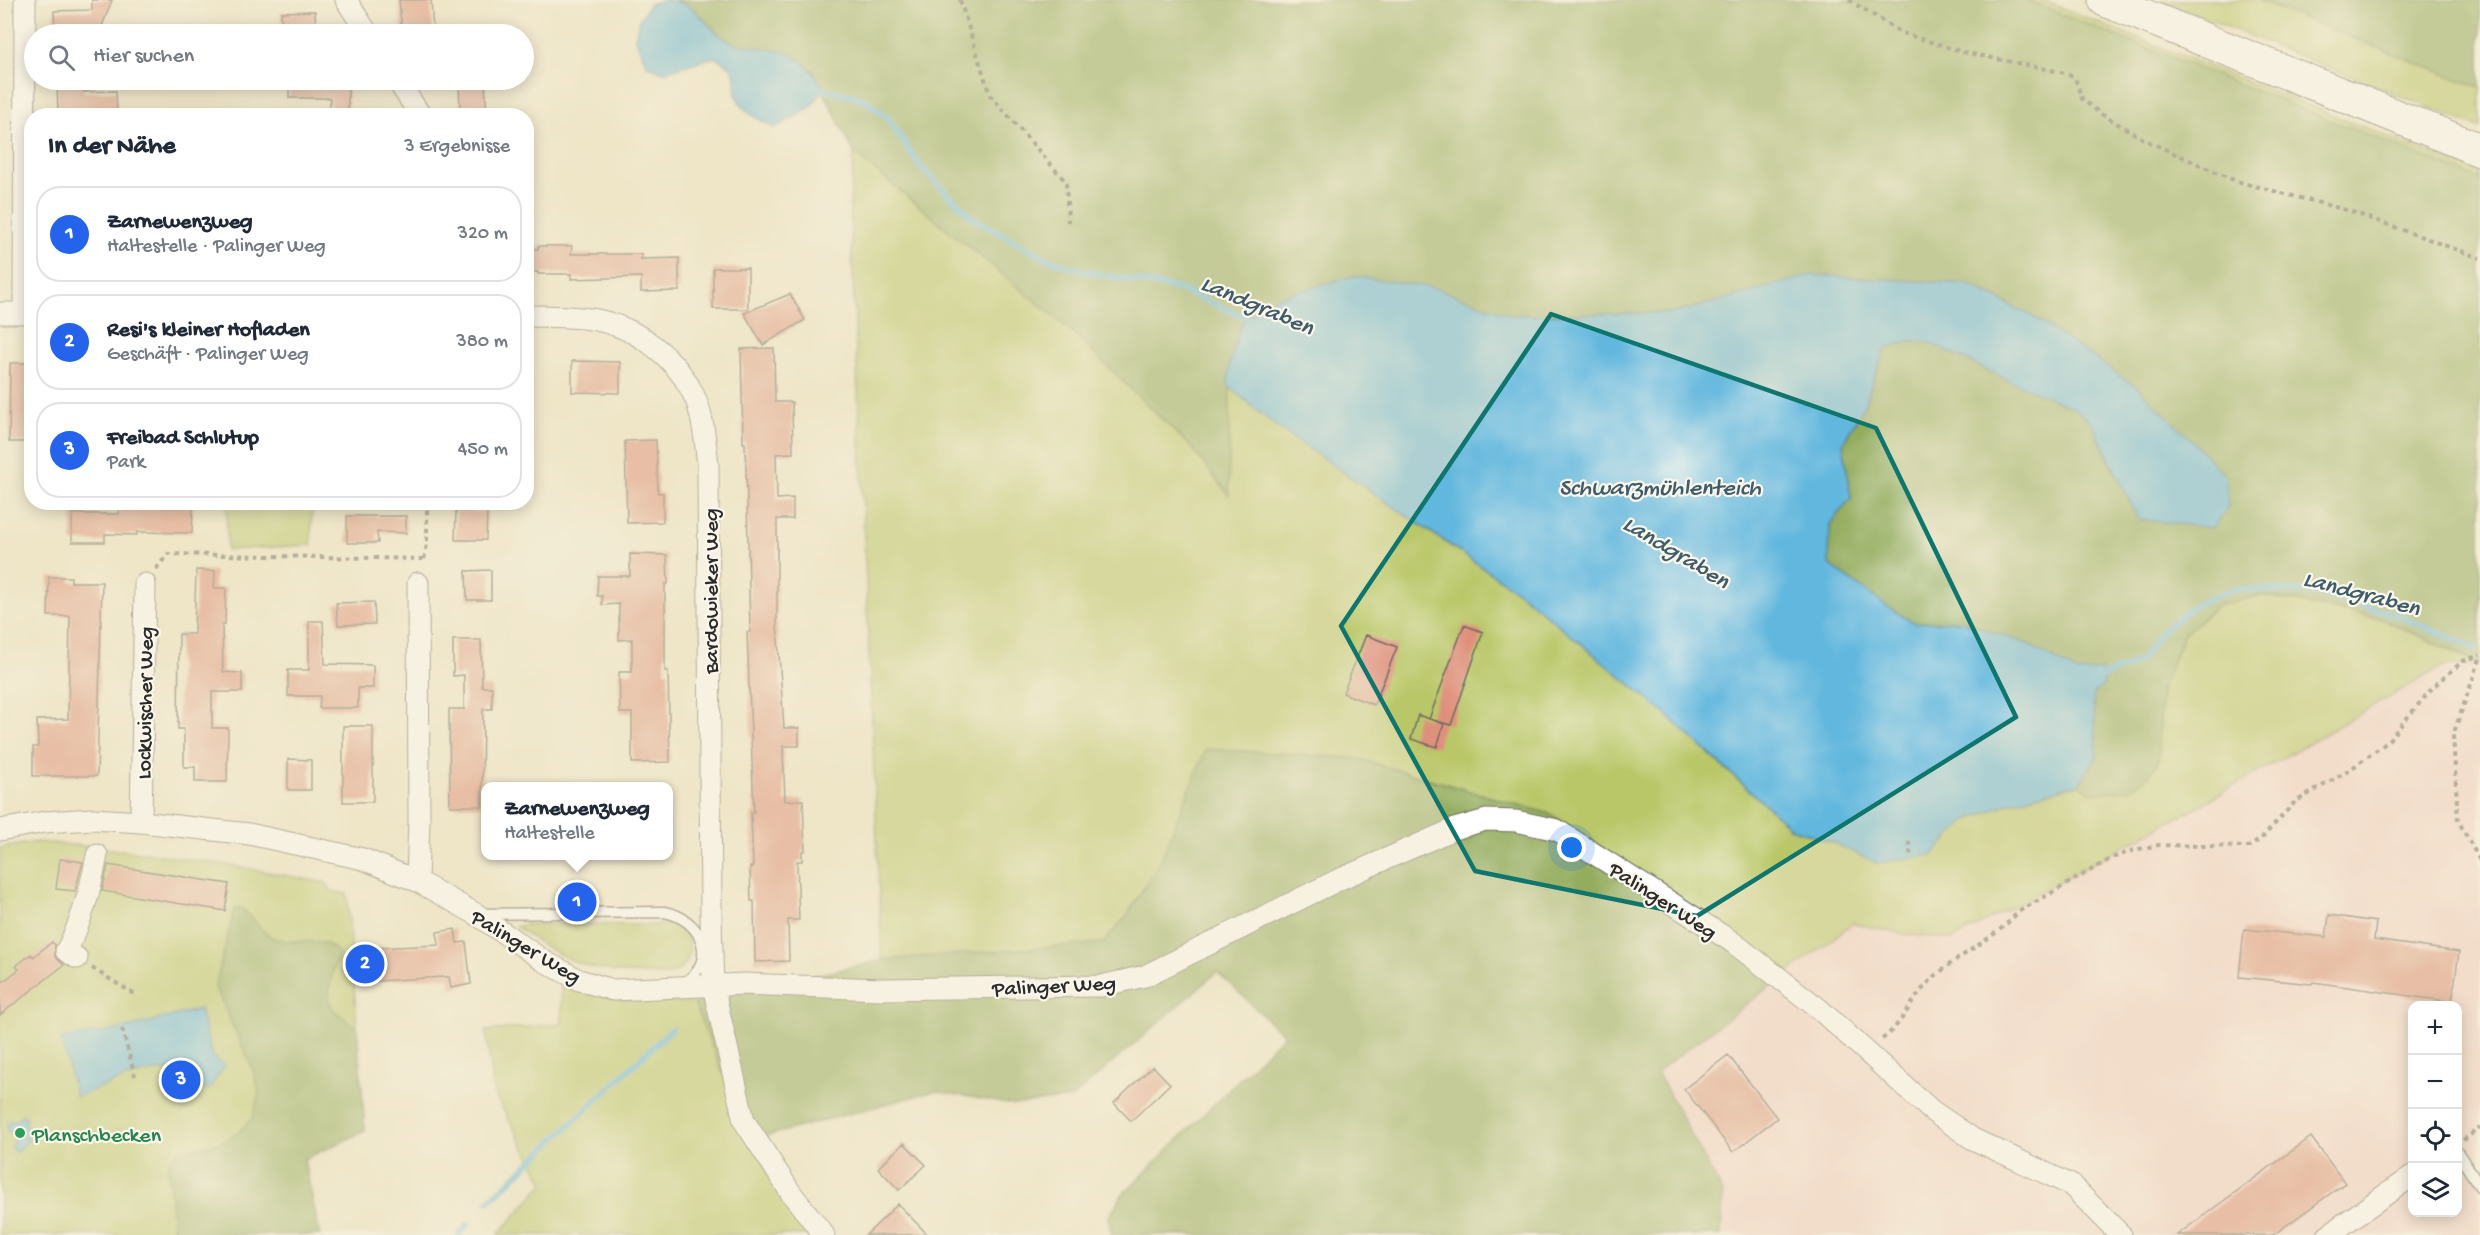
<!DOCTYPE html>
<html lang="de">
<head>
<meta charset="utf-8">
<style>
  body { margin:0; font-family:"Gochi Hand",sans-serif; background:#f6f6f7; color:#1f2937 }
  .controls { position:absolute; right:18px; bottom:18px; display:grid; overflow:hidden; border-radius:12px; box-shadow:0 3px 15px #0003 }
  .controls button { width:54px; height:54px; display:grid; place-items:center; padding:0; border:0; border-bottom:2px solid #e0e1e3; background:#fff; color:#1f2937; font:30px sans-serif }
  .you { position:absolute; left:1572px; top:848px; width:21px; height:21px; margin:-15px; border:4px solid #fff; border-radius:50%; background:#1a73e8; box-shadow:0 0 0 9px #1a73e833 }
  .badge { display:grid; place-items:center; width:39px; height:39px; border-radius:50%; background:#2563eb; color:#fff; font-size:20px; font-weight:700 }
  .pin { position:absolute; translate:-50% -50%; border:3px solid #fff; box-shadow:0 2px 6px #0006 }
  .popup { position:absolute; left:481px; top:782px; width:192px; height:78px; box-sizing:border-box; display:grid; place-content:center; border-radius:12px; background:#fff; filter:drop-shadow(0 2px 4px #0005); font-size:20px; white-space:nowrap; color:#747a83 }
  .popup b { font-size:22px; color:#1f2937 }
  .popup::after { content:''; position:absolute; left:50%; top:100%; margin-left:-12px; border:12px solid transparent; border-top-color:#fff }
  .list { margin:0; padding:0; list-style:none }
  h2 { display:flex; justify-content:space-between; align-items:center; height:78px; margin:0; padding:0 24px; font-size:26px }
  h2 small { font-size:20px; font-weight:400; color:#747a83 }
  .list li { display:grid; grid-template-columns:39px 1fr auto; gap:18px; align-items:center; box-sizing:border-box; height:96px; margin:0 12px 12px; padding:0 12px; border:2px solid #e0e1e3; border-radius:24px }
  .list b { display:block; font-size:22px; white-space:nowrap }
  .list p { margin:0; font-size:20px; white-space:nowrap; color:#747a83 }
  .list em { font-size:20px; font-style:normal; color:#747a83 }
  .icon { flex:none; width:33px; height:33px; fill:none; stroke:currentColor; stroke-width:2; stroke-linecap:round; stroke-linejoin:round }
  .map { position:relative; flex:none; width:2480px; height:1235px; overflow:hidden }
  .search { position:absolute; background:#fff; box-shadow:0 3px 15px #0003; left:24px; top:24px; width:510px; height:66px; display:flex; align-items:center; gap:15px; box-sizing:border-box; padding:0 21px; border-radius:33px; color:#747a83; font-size:22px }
  .panel { position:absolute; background:#fff; box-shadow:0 3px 15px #0003; left:24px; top:108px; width:510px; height:402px; border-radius:24px }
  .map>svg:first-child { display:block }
</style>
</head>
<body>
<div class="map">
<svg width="2480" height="1235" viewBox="0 0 2480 1235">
  <rect width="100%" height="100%" fill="#fbf7ec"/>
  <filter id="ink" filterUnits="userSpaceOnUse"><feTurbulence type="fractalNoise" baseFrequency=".0167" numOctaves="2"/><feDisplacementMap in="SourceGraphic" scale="12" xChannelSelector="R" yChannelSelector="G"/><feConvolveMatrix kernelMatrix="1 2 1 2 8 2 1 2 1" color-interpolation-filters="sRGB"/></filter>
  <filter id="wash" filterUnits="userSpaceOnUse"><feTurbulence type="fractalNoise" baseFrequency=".008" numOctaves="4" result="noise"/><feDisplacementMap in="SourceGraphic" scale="24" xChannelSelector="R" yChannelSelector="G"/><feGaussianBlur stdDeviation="1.35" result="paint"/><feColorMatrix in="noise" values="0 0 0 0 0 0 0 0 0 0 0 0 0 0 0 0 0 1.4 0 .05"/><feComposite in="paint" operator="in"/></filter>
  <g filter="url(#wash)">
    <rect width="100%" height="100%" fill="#efe6c8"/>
    <path fill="#f7d0cc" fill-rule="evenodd" d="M2480,664V1235H1721L1722,1193L1657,1072L1853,923L1903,934L1953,939L2204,803L2441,667ZM2412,1006H2458V1212H2412Z"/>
    <path fill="#bac769" stroke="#72794a" stroke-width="1.5" d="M2025,0H2041L2480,173V179Z
      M2160,0H2258L2480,88V128Z
      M854,153L1066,326L1191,447L1228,494V386L1277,427L1520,593L1660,709L1791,828L1834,843L1966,821L2013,801L2079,784L2091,793L2159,760L2161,691L2184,634L2217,606L2262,595L2380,618L2480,664L2441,667L2204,803L1953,939L1903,934L1853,923L1789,972L1550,814L1206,750L1160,861L1127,916L1103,943L882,960L850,206Z
      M227,503H312L311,545L227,550Z
      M37,842C134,849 230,864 326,883L331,891L347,894L365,1131L194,1209L195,1235H0V848Z
      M524,924L673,925L687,936C694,955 687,970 667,975C597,973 573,968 516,927Z
      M561,986C609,1002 644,1002 694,1003L751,1140L818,1235H498L544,1183L494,1093L486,1031L562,1024Z"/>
    <path fill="#93ac5d" stroke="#5f6c44" stroke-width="1.5" d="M675,0H2025L2480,179V663L2380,618L2262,595L2217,606L2184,634L2161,691L2159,760L2149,776L2130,790L2091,793L2079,784L2097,757L2093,694L2078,673L2028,644L1961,621L1914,623L1886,606L1829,564V524L1851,498L1843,443L1863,408L1885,348L1913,340L1931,343L2008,380L2074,408L2093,424L2113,469L2138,388L2032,316L1968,284L1811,275L1676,313L1510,315L1435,288L1230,363L1229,495L1191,447L1066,326L854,153L813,70C789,62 750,54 729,41C708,29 700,8 675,0Z
      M2258,0H2480V88Z
      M1206,749L1356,758L1550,814L1789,972L1657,1072L1723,1193L1721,1235H1112L1108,1218L1122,1195L1284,1035L1217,972L1072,1098L1014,1105L935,1091L751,1140L694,1003L882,960L1103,943L1127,916L1160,861Z
      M238,907C256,915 258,934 277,939C299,946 323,934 339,953C334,968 322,997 334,1010C341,1017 350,1022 357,1028L365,1131L304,1159L320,1235H174L168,1166L170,1160L180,1151L219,1143L237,1134L253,1117L259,1092L252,1067L215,987L234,910Z"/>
    <path fill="#62b7de" stroke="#467184" stroke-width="1.5" d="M663,0C701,0 702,28 731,42C738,46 749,46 758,47C791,52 807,58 824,89L809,109L774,128C762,121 748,115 740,103C727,83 749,72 714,57L663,72L647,65L635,38L640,18L650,4Z
      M1811,275L1968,284L2032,316L2138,388L2193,441L2225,476L2228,507L2212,528L2138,519L2093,424L2074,408L2008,380L1931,343L1913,340L1885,348L1863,408L1843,443L1851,498L1830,524L1829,564L1886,606L1914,623L1961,621L2028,644L2078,673L2101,670L2104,685L2093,694L2097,757L2079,784L2013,801L1966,821L1932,855L1877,863L1834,843L1791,828L1660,709L1520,593L1277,427L1228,386L1230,363L1238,332L1245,318L1277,297L1354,276L1435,288L1510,315L1676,313Z
      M200,1009L212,1057L225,1066L208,1090C197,1083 187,1075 175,1072C147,1065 102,1088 76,1097L61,1039L122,1029Z
      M22,1115L27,1117L25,1125L29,1128L27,1132L30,1138L16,1152L11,1148L14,1141L12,1133L7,1130V1122L18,1119Z"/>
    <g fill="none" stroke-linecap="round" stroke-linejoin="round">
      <path stroke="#62b7de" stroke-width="6" d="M824,89L863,99L886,116L922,169L974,219L1045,258L1082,271L1179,289L1253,321
        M2097,679L2140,661L2161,632L2193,606L2233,589L2310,592L2393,614L2475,648
        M488,1202L672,1029
        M459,1235L468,1224"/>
    </g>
    <g id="blocks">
      <path fill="#df907c" d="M92,0H112L99,34H92V33L55,34L54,11L92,10Z
        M399,0H431L433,30L402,33Z
        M315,11L316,34H282L281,12Z
        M57,80H83L84,92L116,91L117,112L58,116Z
        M289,80H348V116H330V98H289Z
        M485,83L487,116H468L467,108H460L459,85Z
        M538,246H572L571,254H641V259L679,258V291L641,292V277L571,279V274H538V272H526V249H538Z
        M713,268H748V309H713Z
        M790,294L805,320L763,345L744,313Z
        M774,348L775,402H792L793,453L776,454L777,499L793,498V519H777V624L784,728H799V746H783L785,801L803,800L805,851H802V861H797L799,920H788L789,961L755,962L754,901H751L750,867H753L751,813H754L747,632H750L747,499L745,443H743L741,349Z
        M572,361L620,362V393L572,392Z
        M10,363H32V442H9Z
        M656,440L658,493H663V522L627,523L625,441Z
        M119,502L193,505L192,533L137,532V535L105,534V542H72V514H119Z
        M456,511L487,512L486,540H455Z
        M347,516H406V533L377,532L378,543H347Z
        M630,554L667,555L668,584H665V671H668L670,762L632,763V713H620L619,672H632V639L619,640V604L602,605V596H597L598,576H630Z
        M196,570L215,571L214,588H226L225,624H222L223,672L242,673V692H212V728H228L227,782H195V767H184V729H178L179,634H194Z
        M491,570V600H467L466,571Z
        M49,577H71V582H102L97,776H33V747H38L37,720L68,719L70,616H48Z
        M374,602L375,624L338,625L336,603Z
        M309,621H323L325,664L373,665V688H358V708H319L320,696H288V670H309Z
        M1464,625L1483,632L1451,725L1429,719Z
        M1366,635L1397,647L1374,705L1343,693Z
        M453,640H481L482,687H492V709H483L482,806H450L449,709H464V675L453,676Z
        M1418,715L1444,724L1437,747L1411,739Z
        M343,726H373V802H343Z
        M288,759L311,760V790H288Z
        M60,859L83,862L75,891L56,889Z
        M108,865L229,884L225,911L102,891Z
        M2329,915L2376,922L2374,940L2459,952L2452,1002L2313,982L2312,984L2239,977L2244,929L2326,937Z
        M455,929L457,943L466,942L471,984L451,988L449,977H444L361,982L358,958L376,956L375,948L439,945L437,932Z
        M52,942L55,945V957L64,965L0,1015V984L19,969L16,966L31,954L33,957Z
        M1728,1055L1777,1118L1733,1152L1684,1089Z
        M1153,1066L1170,1084L1131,1121L1114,1103Z
        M2311,1137L2345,1183L2273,1235H2177Z
        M904,1143L926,1165L899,1190L878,1168Z
        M898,1204L928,1235H866Z"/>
    </g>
  </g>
  <g filter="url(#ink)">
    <use href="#blocks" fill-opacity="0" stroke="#706c62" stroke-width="1.5"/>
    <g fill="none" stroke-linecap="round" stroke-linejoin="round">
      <defs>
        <path id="lane" d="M480,914L664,912C701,918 720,960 684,983
          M2458,1153L2480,1187"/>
        <path id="street" d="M346,0L368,34
          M397,80L421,116
          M0,313H32
          M24,313L25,0
          M526,316C548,316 570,316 591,319C637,326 678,358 696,400C704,420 705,443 708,464L711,917L713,986L744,1121L791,1193L824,1235
          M141,822L145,584
          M0,830L45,822L93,819L141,822L249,834L363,859L417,881L476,914L544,961L579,980L613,990L744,984L882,989L1101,986L1145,976L1338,880L1454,829L1486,820L1516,821L1557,830L1731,941L1818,1008L1932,1111L1973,1139L2071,1185L2121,1235
          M417,881L419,820L418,583
          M77,958L66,951C82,922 91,887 97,855
          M2328,1235L2412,1176"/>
        <path id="primary" d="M2105,0L2480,150"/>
      </defs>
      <use href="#lane" stroke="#706c62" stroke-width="13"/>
      <use href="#street" stroke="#706c62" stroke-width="23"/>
      <use href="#primary" stroke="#706c62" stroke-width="35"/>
      <path stroke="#706c62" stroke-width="4" stroke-dasharray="4.5 4.5" stroke-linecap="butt" d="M960,0L990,95L1066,182L1068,222
        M1849,0L1902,33L1963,52L2065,73L2075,78L2082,99L2101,114L2147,141L2236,181L2350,211L2480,258
        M424,559L427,545V502
        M156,569L168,554L424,559
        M2480,659L2453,735L2458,820L2480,861
        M1909,841L1911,858
        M92,968L137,996
        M122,1029L135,1076
        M1882,1039C1899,1027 1907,1009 1920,992C1947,958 1991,944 2018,912L2112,858L2134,850L2159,845L2248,847L2260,840L2295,802L2348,771L2386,743L2433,687L2463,661L2480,655
        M2463,1140L2480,1128"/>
      <use href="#lane" stroke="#fff" stroke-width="10"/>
      <use href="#street" stroke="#fff" stroke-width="21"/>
      <use href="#primary" stroke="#fff" stroke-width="33"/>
    </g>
  </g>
  <path d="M0 0H2480V1235H0ZM1551,314L1876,428L2016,717L1697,916L1475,871L1341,626Z" fill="#efe6c8" fill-opacity=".55" fill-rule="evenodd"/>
  <path fill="none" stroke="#0f766e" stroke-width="4.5" stroke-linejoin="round" d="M1551,314L1876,428L2016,717L1697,916L1475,871L1341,626Z"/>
  <circle fill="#2e9e5b" stroke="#fbf7ec" stroke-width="2" cx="20" cy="1133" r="6"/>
  <g text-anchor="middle" stroke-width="4.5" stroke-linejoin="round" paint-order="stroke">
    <g font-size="22" fill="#2b2b2b" stroke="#fbf7ec">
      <text transform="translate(709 591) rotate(-90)" y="8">Bardowieker Weg</text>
      <text transform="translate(143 703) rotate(-89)" y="8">Lockwischer Weg</text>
      <text transform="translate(1664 899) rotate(33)" y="8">Palinger Weg</text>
      <text transform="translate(527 945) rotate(31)" y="8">Palinger Weg</text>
      <text transform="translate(1054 984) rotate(-3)" y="8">Palinger Weg</text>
    </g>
    <g font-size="22" fill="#27864d" stroke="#fbf7ec" text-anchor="start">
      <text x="32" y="1141">Planschbecken</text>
    </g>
    <g font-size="24" font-style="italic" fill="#3e5c6a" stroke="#fbf7ec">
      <text transform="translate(1258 304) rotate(23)" y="8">Landgraben</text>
      <text x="1660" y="494">Schwarzmühlenteich</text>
      <text transform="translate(1677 551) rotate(31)" y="8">Landgraben</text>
      <text transform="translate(2362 592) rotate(15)" y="8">Landgraben</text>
    </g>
  </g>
</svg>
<div class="controls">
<button>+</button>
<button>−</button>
<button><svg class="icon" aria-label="locate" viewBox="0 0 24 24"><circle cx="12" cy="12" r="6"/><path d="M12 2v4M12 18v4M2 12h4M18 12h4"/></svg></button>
<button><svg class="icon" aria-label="layers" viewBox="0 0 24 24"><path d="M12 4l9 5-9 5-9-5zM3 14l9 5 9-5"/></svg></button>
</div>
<div class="you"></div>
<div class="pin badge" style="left:577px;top:902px">1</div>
<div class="popup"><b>Zarnewenzweg</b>Haltestelle</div>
<div class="pin badge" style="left:365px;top:964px">2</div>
<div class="pin badge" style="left:181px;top:1080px">3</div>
<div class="search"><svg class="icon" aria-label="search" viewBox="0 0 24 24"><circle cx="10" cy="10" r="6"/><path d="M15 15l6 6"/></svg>Hier suchen</div>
<section class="panel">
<h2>In der Nähe<small>3 Ergebnisse</small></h2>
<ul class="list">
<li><span class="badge">1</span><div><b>Zarnewenzweg</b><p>Haltestelle · Palinger Weg</p></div><em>320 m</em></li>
<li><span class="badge">2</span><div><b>Resi's kleiner Hofladen</b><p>Geschäft · Palinger Weg</p></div><em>380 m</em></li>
<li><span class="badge">3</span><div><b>Freibad Schlutup</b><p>Park</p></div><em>450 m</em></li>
</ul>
</section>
</div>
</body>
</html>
